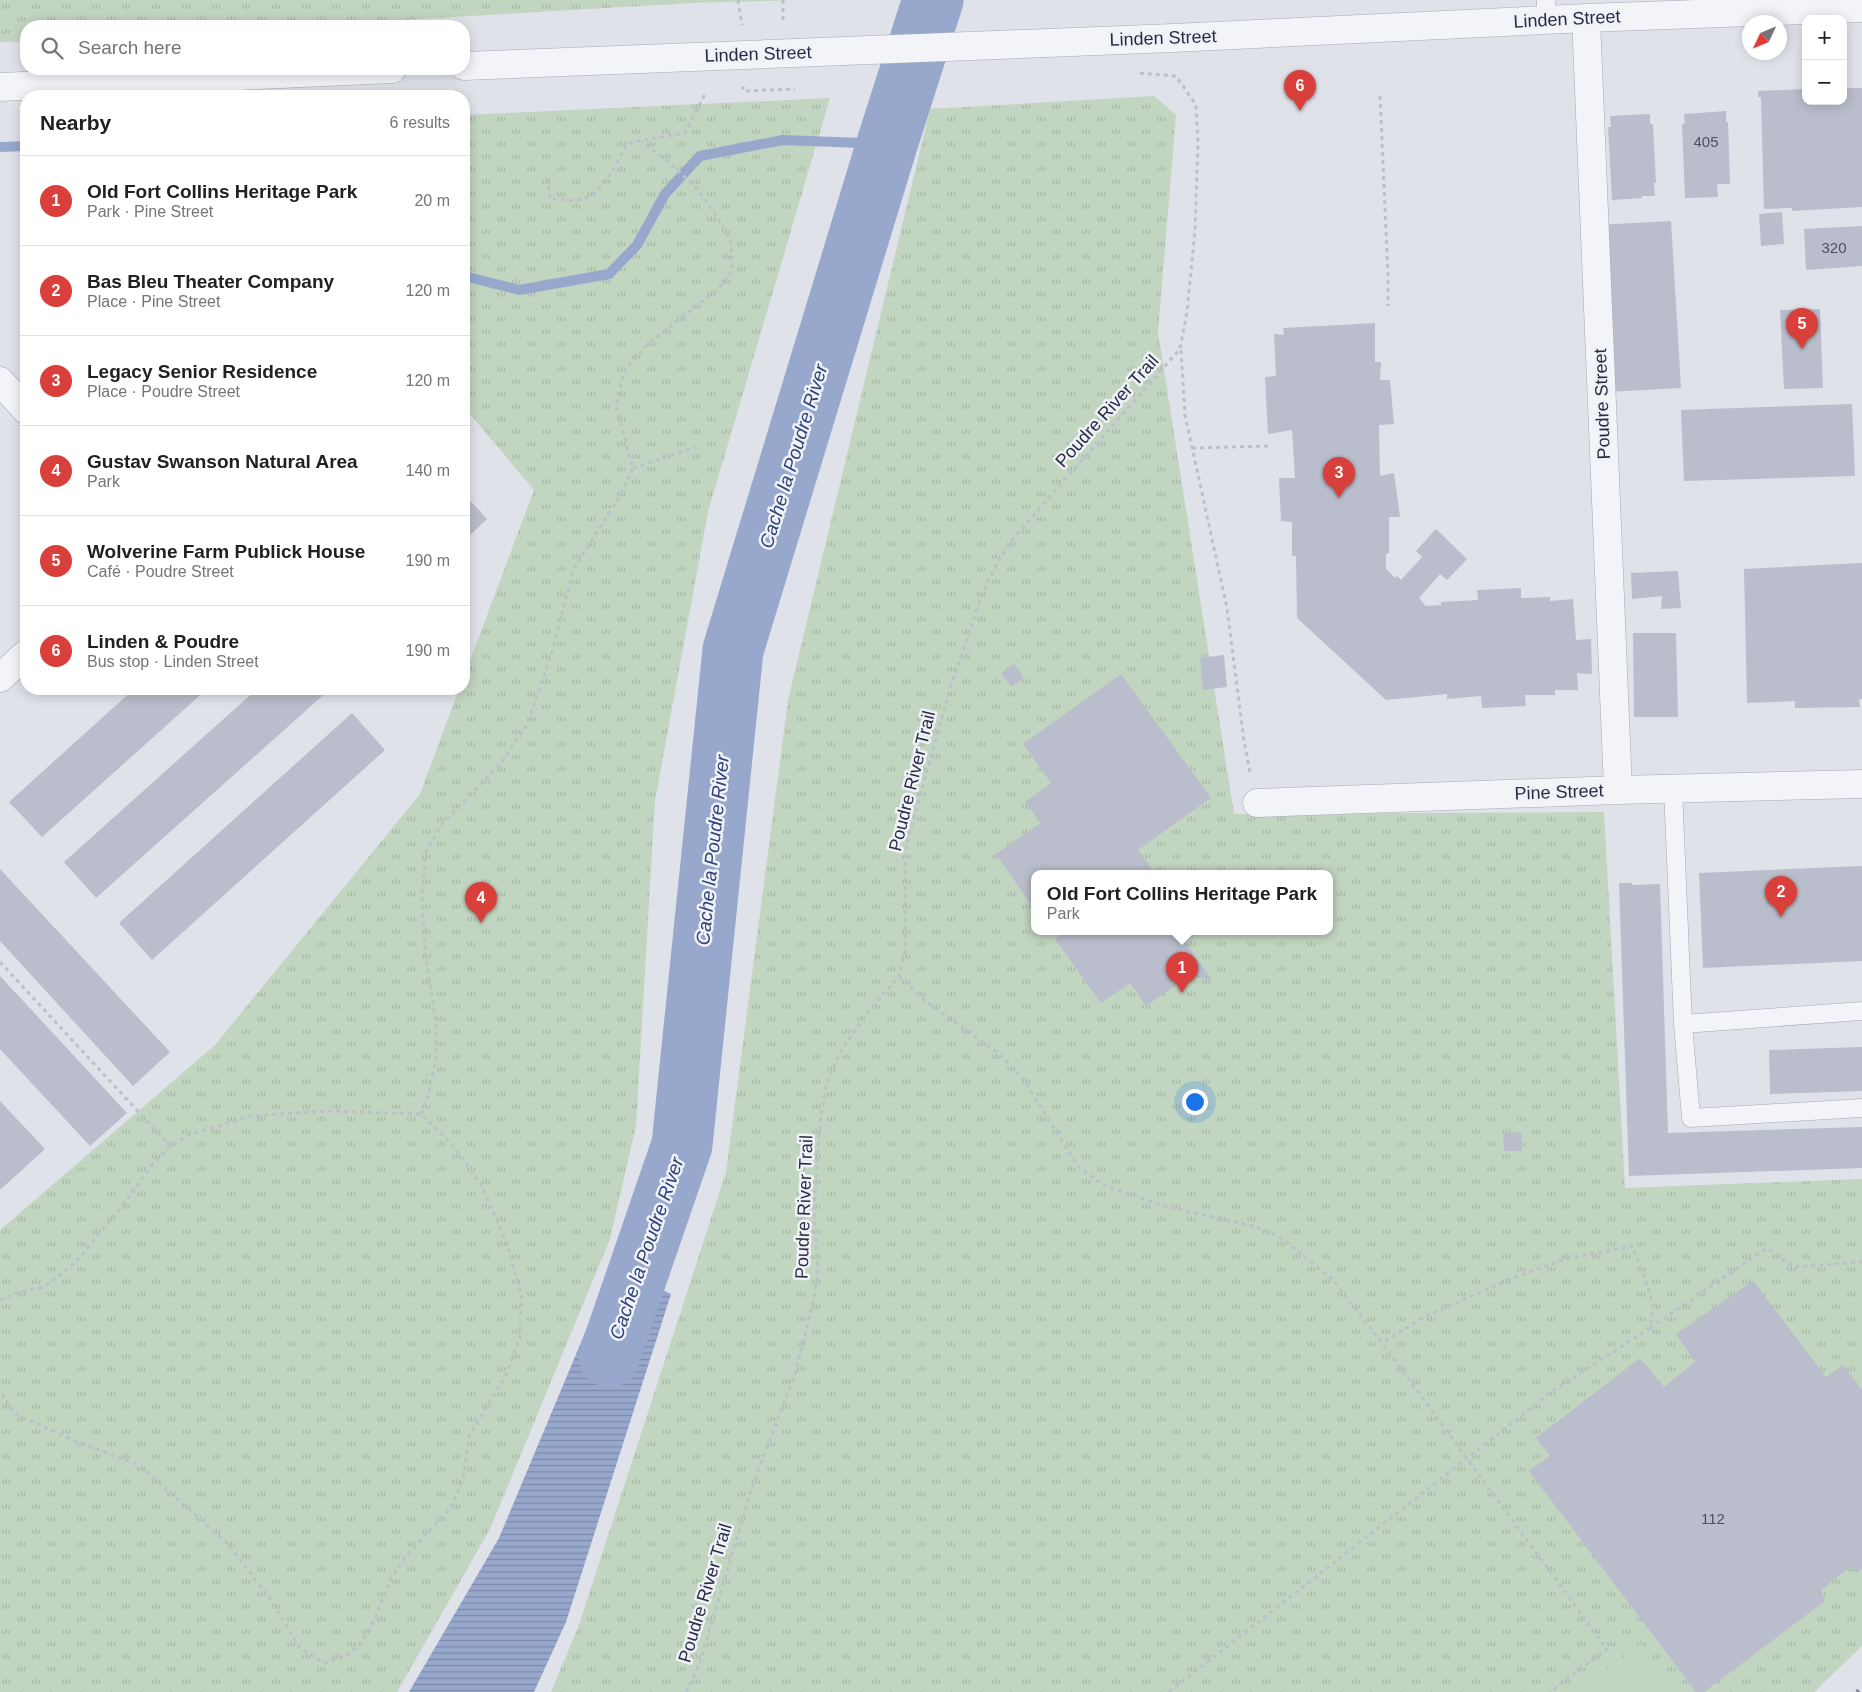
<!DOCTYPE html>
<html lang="en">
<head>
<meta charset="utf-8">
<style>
  body { margin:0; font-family:Arial,sans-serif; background:#f2f2f2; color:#202124 }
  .controls { position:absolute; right:15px; top:15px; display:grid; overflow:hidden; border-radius:10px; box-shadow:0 2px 12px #0003 }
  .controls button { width:45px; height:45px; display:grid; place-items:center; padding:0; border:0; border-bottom:1px solid #e0e0e0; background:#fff; color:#202124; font:25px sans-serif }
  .compass { position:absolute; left:1742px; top:15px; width:45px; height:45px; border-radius:50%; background:#fff; box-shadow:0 2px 12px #0003; rotate:226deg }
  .you { position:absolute; left:1194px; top:1101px; width:18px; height:18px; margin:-12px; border:4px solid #fff; border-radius:50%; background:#1a73e8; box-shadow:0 0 0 8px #1a73e833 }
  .badge { display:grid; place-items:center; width:32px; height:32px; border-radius:50%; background:#d9403b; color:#fff; font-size:16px; font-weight:700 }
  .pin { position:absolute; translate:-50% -41px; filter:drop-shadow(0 1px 2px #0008) }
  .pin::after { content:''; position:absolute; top:26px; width:18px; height:15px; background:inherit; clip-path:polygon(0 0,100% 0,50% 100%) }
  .popup { position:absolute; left:1031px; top:870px; width:302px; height:65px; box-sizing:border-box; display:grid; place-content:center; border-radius:10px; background:#fff; filter:drop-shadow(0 1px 4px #0005); font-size:16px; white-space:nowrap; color:#757577 }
  .popup b { font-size:19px; color:#202124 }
  .popup::after { content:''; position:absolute; left:50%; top:100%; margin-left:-10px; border:10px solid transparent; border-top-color:#fff }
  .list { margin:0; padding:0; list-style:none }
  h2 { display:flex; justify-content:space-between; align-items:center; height:65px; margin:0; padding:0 20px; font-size:21px }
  h2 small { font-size:16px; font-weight:400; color:#757577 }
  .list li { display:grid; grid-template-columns:32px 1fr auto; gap:15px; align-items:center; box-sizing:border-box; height:90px; padding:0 20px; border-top:1px solid #e0e0e0 }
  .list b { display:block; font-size:19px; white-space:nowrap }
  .list p { margin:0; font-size:16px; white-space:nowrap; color:#757577 }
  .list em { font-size:16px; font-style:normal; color:#757577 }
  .icon { flex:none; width:28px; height:28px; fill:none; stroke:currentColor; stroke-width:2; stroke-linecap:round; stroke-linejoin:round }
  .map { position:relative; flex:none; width:1862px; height:1692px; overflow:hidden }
  .search { position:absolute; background:#fff; box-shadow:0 2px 12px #0003; left:20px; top:20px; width:450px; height:55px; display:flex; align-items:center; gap:12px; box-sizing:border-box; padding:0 18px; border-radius:20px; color:#757577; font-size:19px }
  .panel { position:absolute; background:#fff; box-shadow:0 2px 12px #0003; left:20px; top:90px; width:450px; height:605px; border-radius:20px }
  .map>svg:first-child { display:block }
</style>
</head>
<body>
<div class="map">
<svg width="1862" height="1692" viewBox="0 0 1862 1692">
  <defs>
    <pattern id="grass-tufts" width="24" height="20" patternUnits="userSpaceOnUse" patternTransform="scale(1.25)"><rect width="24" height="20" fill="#c2d5c0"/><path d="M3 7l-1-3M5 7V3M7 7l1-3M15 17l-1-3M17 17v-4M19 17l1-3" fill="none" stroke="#a7b7a6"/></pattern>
    <pattern id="water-rules" width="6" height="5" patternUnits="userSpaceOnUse" patternTransform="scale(1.25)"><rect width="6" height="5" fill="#98a8cd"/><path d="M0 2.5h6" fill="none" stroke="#7c89a8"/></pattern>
  </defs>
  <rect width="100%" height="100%" fill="#e0e2ea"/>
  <path fill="url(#grass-tufts)" fill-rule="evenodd" d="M0,0H795L692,3L300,26H26V42H0Z
    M1154,96L1176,115L1158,332L1234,814L1604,812L1625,1188L1862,1179V1646L1814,1692H551L579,1625L726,1172L788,700L930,109ZM1034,874H1330V932H1034Z
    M830,98L708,512L655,801L636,1126L610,1239L490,1529L397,1692H0V1230L215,1045L420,794L459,689H464V677L534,490L464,407V115Z"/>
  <path fill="#c2d5c0" d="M1641,1644L1677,1692H1577Z"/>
  <path fill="url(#water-rules)" d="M613,1266L671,1294L566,1622L534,1692H409L499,1538Z"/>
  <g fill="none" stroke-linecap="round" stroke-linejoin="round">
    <path stroke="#98a8cd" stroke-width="10" d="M0,147L26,146
      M464,276L519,290L609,274L637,245L665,194L700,156L783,140L887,144"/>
    <path stroke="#98a8cd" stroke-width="61" d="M609,1357L682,1145L733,650L887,144L933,0"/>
  </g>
  <path fill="#babdcb" d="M1843,88H1862V207L1792,211V208L1764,209L1761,97H1758V91L1806,89V101H1843Z
    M1726,111V122H1728L1730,184H1717L1718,197L1685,198L1682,124L1685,123L1684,114Z
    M1650,114V124H1653L1656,183H1654L1655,196H1642V198L1612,200L1608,127H1611L1610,116Z
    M1782,212L1784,244L1761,246L1759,214Z
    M1671,221L1681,388L1607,392L1597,225Z
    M1862,226V266L1806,270L1804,229Z
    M1820,309L1823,388L1784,389L1780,310Z
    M1375,323V362H1381L1380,380H1390L1394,424L1379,425L1380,476L1394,473L1400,517H1389V553L1386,554V569L1395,578L1397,576L1401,580L1422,557L1416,551L1436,529L1467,559L1447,580L1440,574L1419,598L1426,606L1441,605V602L1478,600L1477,590L1521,588V598L1550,597V601L1573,599L1576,640L1591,639L1592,674L1577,673L1578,690H1555V695H1525L1526,706L1482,708L1481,696L1447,699V694L1386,700L1297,618L1296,556H1292V522L1281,521L1279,478H1295L1292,430L1268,434L1265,377L1276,376L1274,334L1284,335L1283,328Z
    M1852,404L1855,476L1684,481L1681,410Z
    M464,494L487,519L464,541Z
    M1862,563V699H1859L1860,707L1795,708V701L1747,703L1744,569Z
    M1678,571L1681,608L1661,609L1662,596L1632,599L1631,573Z
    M1633,633H1676L1678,717H1634Z
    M1224,655L1227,687L1203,690L1200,658Z
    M1014,664L1024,678L1011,687L1001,673Z
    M1121,674L1211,798L1138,850L1154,872L1159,868L1163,874H1034V909L996,854L1041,823L1025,802L1051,783L1023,744Z
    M134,689H207L42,837L9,802Z
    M257,689H330L96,898L64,862Z
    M352,713L385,750L152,960L119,923Z
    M1862,866V961L1703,968L1699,873Z
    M0,869L170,1052L133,1086L0,941Z
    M1619,883H1632V885L1660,884L1668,1133L1862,1127V1168L1629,1176Z
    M1059,932H1199L1185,942L1212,980L1189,976L1146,1006L1130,983L1101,1003L1055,939L1061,934Z
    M0,976L127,1113L90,1146L0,1049Z
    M1862,1047V1091L1770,1094L1769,1050Z
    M0,1101L45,1149L0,1190Z
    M1521,1132L1522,1151H1504L1503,1133Z
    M1753,1281L1826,1377L1843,1365L1862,1390V1569L1857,1573L1851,1566L1820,1591L1825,1601L1704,1692H1696L1529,1471L1550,1456L1536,1438L1640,1358L1664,1387L1695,1362L1676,1334Z"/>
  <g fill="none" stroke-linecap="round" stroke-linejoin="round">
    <defs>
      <path id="lane" d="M1546,0V20
        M1673,789L1683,1024L1862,1011
        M1683,1024L1691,1118L1862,1108"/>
      <path id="street" d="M1586,18L1618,790
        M464,66L1173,38L1586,18L1862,8
        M0,87L392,69
        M0,381L26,410
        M0,678L26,654
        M1257,803L1618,790L1862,784"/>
    </defs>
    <use href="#lane" stroke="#a5a8b5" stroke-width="19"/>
    <use href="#street" stroke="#a5a8b5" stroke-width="29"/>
    <path stroke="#bec0c9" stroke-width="3" stroke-dasharray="4 4" stroke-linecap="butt" d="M738,0L742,25
      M783,20V0
      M743,86V91L795,89
      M1380,96L1388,274V306
      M548,178L550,199C558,199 569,201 577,200C604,196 615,164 628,143L685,133L706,92
      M1181,350L1185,415L1227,608L1244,741L1250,772
      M1192,448L1269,446
      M633,468L696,447
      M0,962L170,1146
      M899,976L925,1001L997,1052L1023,1079L1078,1166L1103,1185L1164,1206L1253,1226L1280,1237L1333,1280L1382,1343L1607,1649L1550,1692
      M421,1114L427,1100L436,1059V1023L425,952L422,893L426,852L442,824L501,763L527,725L553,649L574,568L620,496L633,468L616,407L624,371L647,345L719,288L732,270L731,243L718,218L698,190L671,164L642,142
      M0,1300L16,1293L44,1287L75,1263L123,1205L152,1165L170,1146L189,1135L251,1116L327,1111L421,1114L452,1144L482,1186L508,1246L521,1295L520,1338L505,1377L469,1436L463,1479L452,1506L406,1556L390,1580L375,1619L361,1643L346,1656L324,1663L299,1647L269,1597L227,1543L139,1465L75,1441L14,1413L0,1390
      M1650,1328L1767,1248L1794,1267L1862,1262
      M686,1692L700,1662L753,1484L795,1374L813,1303L818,1274L814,1209L820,1122L826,1086L840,1052L867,1013L899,976L905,951V870L907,842L951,686L981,597L998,561L1018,533L1180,349L1187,312L1195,230L1198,143L1196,105L1176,76L1139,73
      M1169,1692L1554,1390L1650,1328L1653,1305L1644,1275L1632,1246L1565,1259L1513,1278L1426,1316L1382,1343"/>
    <use href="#lane" stroke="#f3f4f8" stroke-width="18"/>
    <use href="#street" stroke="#f3f4f8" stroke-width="28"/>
    <path stroke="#787e95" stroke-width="4" stroke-dasharray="2.5 5" stroke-linecap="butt" d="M1857,1692L1862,1687"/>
  </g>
  <g text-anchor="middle" stroke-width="5" stroke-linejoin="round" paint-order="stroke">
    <g font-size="15" fill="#4c5065">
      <text x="1706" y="147">405</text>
      <text x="1834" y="253">320</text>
      <text x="1713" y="1524">112</text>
    </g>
    <g font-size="18" fill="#272c43" stroke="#f0f2f7">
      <text transform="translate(1567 19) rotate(-3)" y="6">Linden Street</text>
      <text transform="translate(1163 38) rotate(-2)" y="6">Linden Street</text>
      <text transform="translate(758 54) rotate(-2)" y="6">Linden Street</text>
      <text transform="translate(1602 404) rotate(-92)" y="6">Poudre Street</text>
      <text transform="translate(1107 411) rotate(-48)" y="6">Poudre River Trail</text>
      <text transform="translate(912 781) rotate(-76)" y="6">Poudre River Trail</text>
      <text transform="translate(1559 792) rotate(-2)" y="6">Pine Street</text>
      <text transform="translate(804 1207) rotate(-88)" y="6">Poudre River Trail</text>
      <text transform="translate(705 1593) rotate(-73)" y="6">Poudre River Trail</text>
    </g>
    <g font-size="19" font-style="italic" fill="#2e427b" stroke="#f0f2f7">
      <text transform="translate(793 456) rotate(-73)" y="7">Cache la Poudre River</text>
      <text transform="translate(712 850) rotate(-84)" y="7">Cache la Poudre River</text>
      <text transform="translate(646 1248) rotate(-71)" y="7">Cache la Poudre River</text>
    </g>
  </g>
</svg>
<div class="controls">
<button>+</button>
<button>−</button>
</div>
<svg class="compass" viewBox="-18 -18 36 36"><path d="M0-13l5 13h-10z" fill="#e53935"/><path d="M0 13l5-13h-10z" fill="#757577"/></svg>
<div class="you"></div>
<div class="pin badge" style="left:1182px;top:993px">1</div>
<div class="popup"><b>Old Fort Collins Heritage Park</b>Park</div>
<div class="pin badge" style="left:1781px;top:917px">2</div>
<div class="pin badge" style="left:1339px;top:498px">3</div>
<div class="pin badge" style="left:481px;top:923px">4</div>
<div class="pin badge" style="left:1802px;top:349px">5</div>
<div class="pin badge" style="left:1300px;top:111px">6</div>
<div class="search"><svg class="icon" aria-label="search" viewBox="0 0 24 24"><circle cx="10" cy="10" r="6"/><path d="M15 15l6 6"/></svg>Search here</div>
<section class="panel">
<h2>Nearby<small>6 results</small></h2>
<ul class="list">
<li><span class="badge">1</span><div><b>Old Fort Collins Heritage Park</b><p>Park · Pine Street</p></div><em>20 m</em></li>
<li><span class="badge">2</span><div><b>Bas Bleu Theater Company</b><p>Place · Pine Street</p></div><em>120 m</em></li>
<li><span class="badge">3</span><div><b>Legacy Senior Residence</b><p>Place · Poudre Street</p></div><em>120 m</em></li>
<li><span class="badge">4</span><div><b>Gustav Swanson Natural Area</b><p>Park</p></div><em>140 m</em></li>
<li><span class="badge">5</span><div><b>Wolverine Farm Publick House</b><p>Café · Poudre Street</p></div><em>190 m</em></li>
<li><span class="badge">6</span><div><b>Linden &amp; Poudre</b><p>Bus stop · Linden Street</p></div><em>190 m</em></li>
</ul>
</section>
</div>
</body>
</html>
